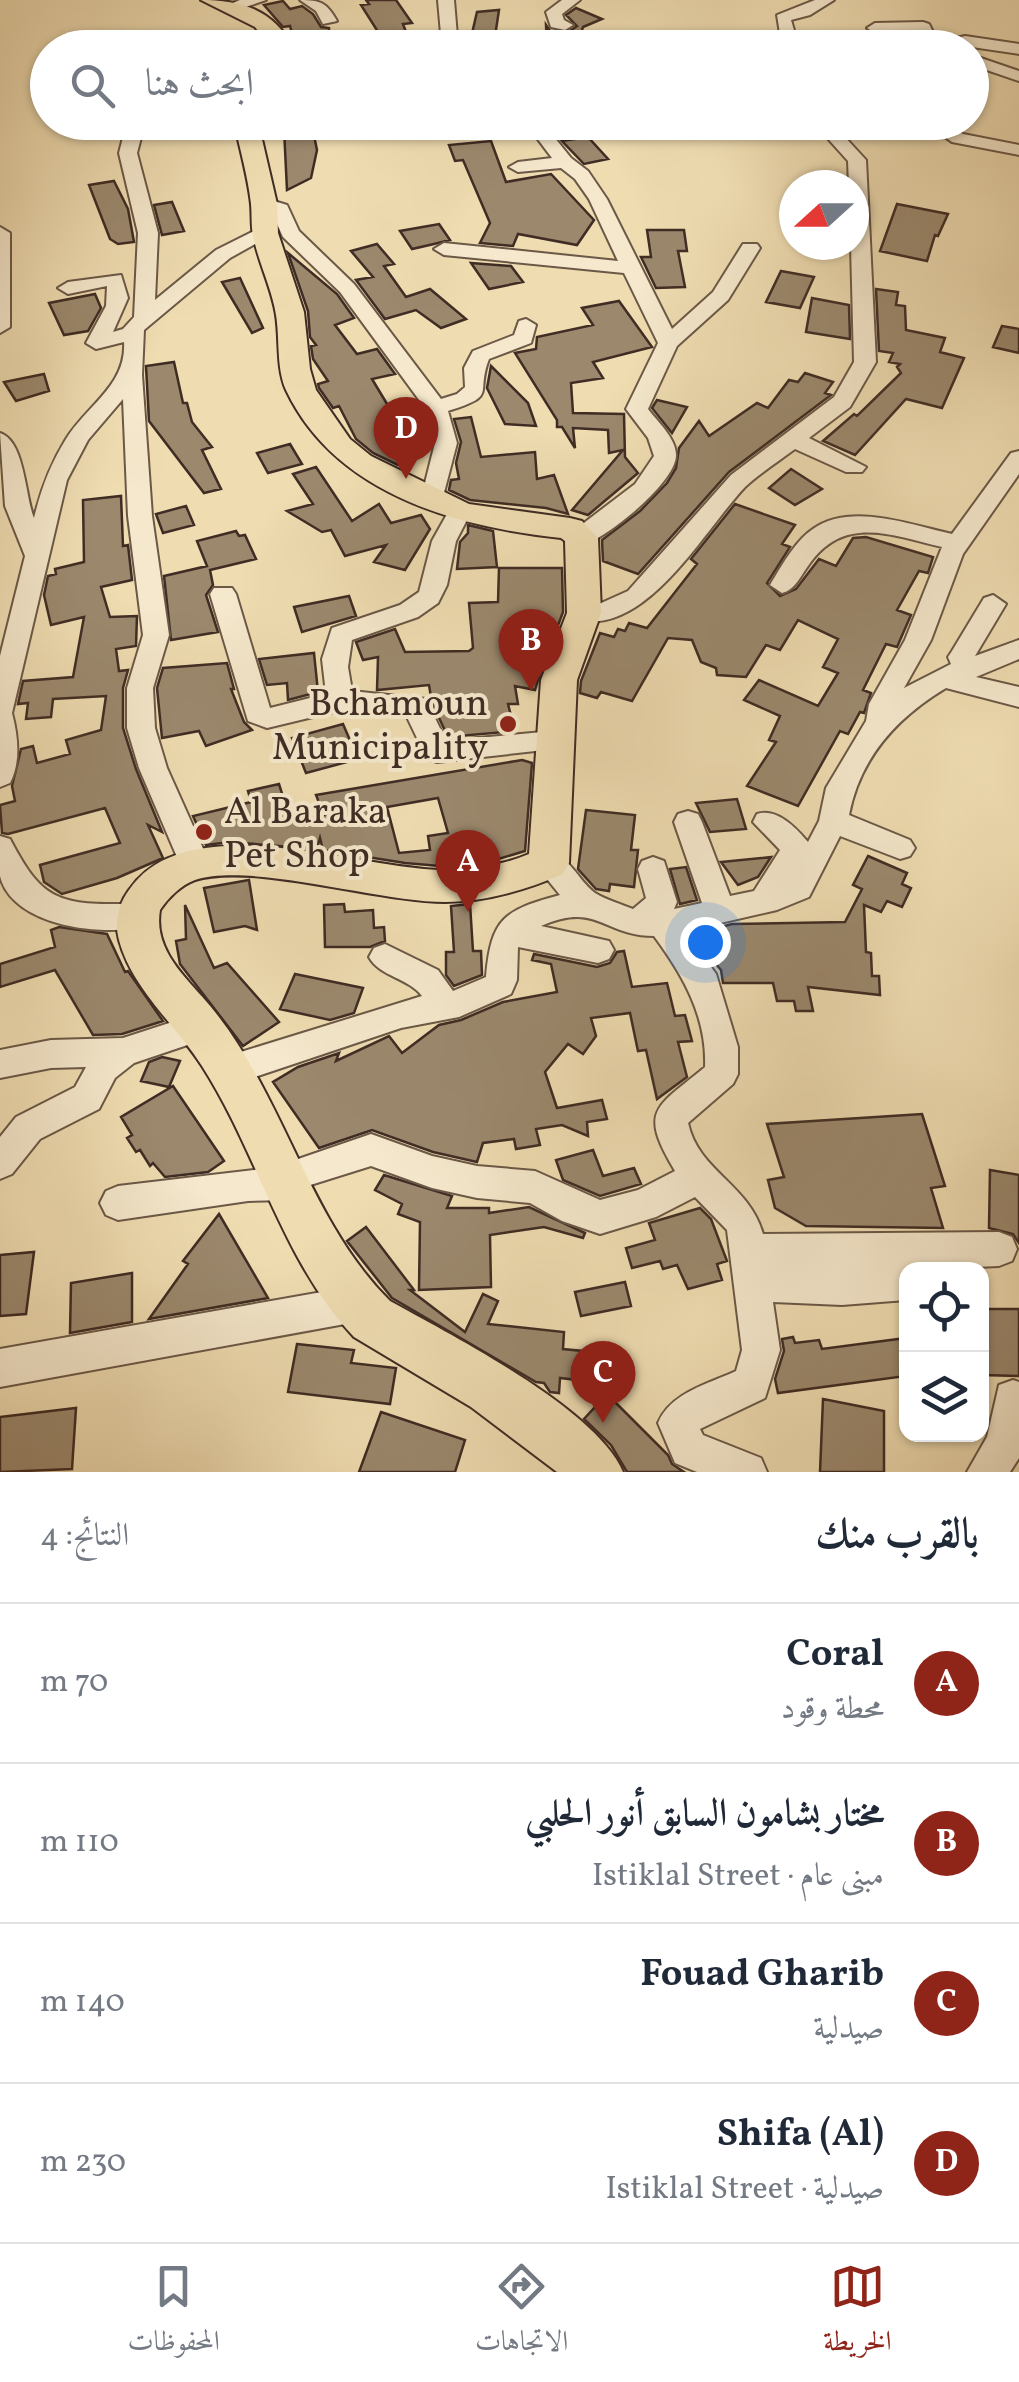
<!DOCTYPE html>
<html lang="ar">
<head>
<meta charset="utf-8">
<style>
  body { margin:0; font-family:Vollkorn,Amiri,serif; background:#f2f2f3; color:#1f2937; direction:rtl }
  .controls { position:absolute; right:30px; bottom:30px; display:grid; overflow:hidden; border-radius:20px; box-shadow:0 2px 8px #0004 }
  .controls button { width:90px; height:90px; display:grid; place-items:center; padding:0; border:0; border-bottom:2px solid #e0e1e3; background:#fff; color:#1f2937; font:50px sans-serif }
  .compass { position:absolute; left:779px; top:170px; width:90px; height:90px; border-radius:50%; background:#fff; box-shadow:0 2px 8px #0004; rotate:249deg }
  .you { position:absolute; left:705px; top:942px; width:35px; height:35px; margin:-25px; border:8px solid #fff; border-radius:50%; background:#1a73e8; box-shadow:0 0 0 15px #1a73e833 }
  .badge { display:grid; place-items:center; width:65px; height:65px; border-radius:50%; background:#8f2418; color:#fff; font-size:32px; font-weight:700 }
  .pin { position:absolute; translate:-50% -82px; filter:drop-shadow(0 2px 5px #0008) }
  .pin::after { content:''; position:absolute; top:52px; width:35px; height:30px; background:inherit; clip-path:polygon(0 0,100% 0,50% 100%) }
  .list { margin:0; padding:0; list-style:none }
  h2 { display:flex; justify-content:space-between; align-items:center; height:130px; margin:0; padding:0 40px; font-size:42px }
  h2 small { font-size:32px; font-weight:400; color:#747a83 }
  .list li { display:grid; grid-template-columns:65px 1fr auto; gap:30px; align-items:center; box-sizing:border-box; height:160px; padding:0 40px; border-top:2px solid #e0e1e3 }
  .list b { display:block; font-size:38px; white-space:nowrap }
  .list p { margin:0; font-size:32px; white-space:nowrap; color:#747a83 }
  .list em { font-size:32px; font-style:normal; color:#747a83 }
  .icon { flex:none; width:55px; height:55px; fill:none; stroke:currentColor; stroke-width:2; stroke-linecap:round; stroke-linejoin:round }
  .map { position:relative; flex:none; width:1019px; height:1472px; overflow:hidden; direction:ltr }
  .search { position:absolute; background:#fff; box-shadow:0 2px 8px #0004; left:30px; right:30px; top:30px; height:110px; display:flex; align-items:center; gap:25px; box-sizing:border-box; padding:0 35px; border-radius:55px; color:#747a83; font-size:38px }
  .sheet { height:770px; background:#fff }
  nav { display:flex; justify-content:space-around; align-items:center; box-sizing:border-box; height:140px; border-top:2px solid #e0e1e3; background:#fff; font-size:28px; color:#747a83 }
  nav a { display:grid; justify-items:center; gap:5px }
  nav .on { color:#8f2418 }
  .map>svg:first-child { display:block }
</style>
</head>
<body>
<div class="map">
<svg width="1019" height="1472" viewBox="0 0 1019 1472">
  <rect width="100%" height="100%" fill="#efdcb1"/>
  <filter id="stains"><feTurbulence type="fractalNoise" baseFrequency=".002" numOctaves="4"/><feColorMatrix values="0 0 0 0 .2 0 0 0 0 .09 0 0 0 0 .02 0 0 0 .5 -.17"/></filter>
  <radialGradient id="worn" r=".72"><stop offset=".6" stop-color="#630" stop-opacity="0"/><stop offset="1" stop-color="#630" stop-opacity=".3"/></radialGradient>
  <path fill="#9b886d" stroke="#3f2c24" stroke-width="2.5" fill-rule="evenodd" d="M366,0H396L412,23L403,24L409,40L385,43L361,5L369,4Z
    M283,1L290,9L302,6L313,14L321,27L329,28V48H296L290,26L283,27L264,5Z
    M576,8L602,19L583,27L579,41H566V48H547L546,25L550,31L567,33L577,26L566,15Z
    M499,10L494,43L470,42L477,12Z
    M294,122L312,126L317,150L311,178L287,190L284,129Z
    M588,137L608,159L584,164L562,141Z
    M491,141L506,182L551,174L594,220L577,245L518,234L513,246L480,243L490,223L463,160L455,161L449,145Z
    M114,181L128,209L134,242L118,244L110,239L89,185Z
    M172,202L184,231L162,235L154,205Z
    M897,204L948,214L938,236L935,235L927,261L880,251Z
    M439,224L450,240L434,244L412,249L400,231Z
    M647,230H684L687,251H678L685,287L656,288L641,257H651Z
    M377,244L394,264L384,266L406,297L430,289L466,319L441,328L416,310L385,319L356,280L373,277L351,251Z
    M288,253L337,294L354,318L335,325L357,354L377,349L395,374L372,379L410,442L424,451L398,465L373,453L356,439L339,406L333,408L319,388L318,384L328,381L313,359L311,346L316,345L310,337L308,311Z
    M471,263L511,266L523,282L489,289Z
    M781,271L814,277L800,308L766,302Z
    M240,278L263,328L252,333L222,282Z
    M876,289L898,292L896,305L905,306L906,330L945,338L940,352L964,358L942,408L906,399L855,455L823,441L854,414L857,416L901,373L897,367L900,364L889,362L893,353L879,351Z
    M95,294L101,308L88,331L64,335L49,303Z
    M812,298L849,305L850,339L806,332Z
    M619,301L652,347L593,362L603,378L571,383L573,413L624,414L625,457L638,473L588,515L572,510L623,450L609,453L608,430L573,428L575,448L562,427H557V420L515,353L536,349L537,337L593,325L582,308Z
    M1002,326L1019,329V353L993,347Z
    M174,362L183,403H187L192,422L212,447L202,450L221,489L204,493L149,421L146,366Z
    M491,366L528,403L536,426L505,424L487,388Z
    M805,373L833,382L825,393L831,395L729,472L638,574L603,561L602,540L640,511L667,483L676,468L679,448L699,421L709,436L757,403L768,408L789,380L798,382Z
    M44,374L49,391L16,401L4,382Z
    M657,400L687,407L672,433L652,408Z
    M471,417L481,457L535,452L537,479L554,475L568,514L546,508L470,500L449,490L451,480L459,479L456,463L461,442L454,419Z
    M290,444L302,464L268,473L257,453Z
    M316,467L352,521L379,504L391,523L421,515L430,529L405,570L374,562L386,545L345,556L331,530L322,532L287,511L313,504L293,474Z
    M791,469L822,489L795,505L769,488Z
    M121,496L123,546L128,545L132,580L101,587L110,617L137,616L136,646L116,649L119,671L128,670L123,688V728L136,769L162,832L148,825L163,858L117,878L62,894L44,882L40,865L120,843L105,808L8,834L2,833L0,805L15,801L12,786L21,749L33,746L37,763L70,754L66,740L101,730L106,696L53,699L51,717L26,719L28,703L18,704L23,681L73,677L84,617L51,625L44,595L48,576L56,574L55,569L84,562L83,500Z
    M735,504L795,525L782,544L790,547L767,583L780,596L796,589L819,559L836,566L853,538L866,537L933,557L928,573L919,571L897,610L911,615L897,647L886,644L863,690L871,693L864,713L860,712L848,734L840,731L798,806L747,786L776,742L769,740L780,716L744,700L759,680L818,706L838,673L823,667L838,639L798,620L780,650L766,645L746,677L717,675L716,668L701,662L692,640L668,638L632,701L601,692L597,698L580,693L581,681L600,633L614,637L618,629L625,631L629,623L647,628L697,564L691,559Z
    M186,506L194,525L163,533L156,514Z
    M468,525L493,531L497,567L457,569L460,542L468,533Z
    M236,531L239,536L245,535L256,559L210,570L213,585L206,595L218,632L171,640L164,576L207,566L197,541Z
    M499,568H562L563,612L557,628H554L535,690L515,686L518,704H508L515,731L448,737L432,703L429,685L377,690L378,657L363,660L356,642L395,629L405,652L469,651L473,648L469,603L498,602Z
    M349,596L356,616L302,632L294,607Z
    M314,653L318,692L288,700L287,683L267,685L259,659Z
    M227,663L234,689H231L244,722L252,730L206,746L199,731L162,738L157,688L163,668Z
    M343,724L358,759L306,773L292,738Z
    M522,760L532,763L525,851L485,863L440,866L405,863L323,850L320,838L317,849L230,842L206,845L193,816L251,802L248,791L279,784L291,822L324,815L316,795ZM438,798L448,833L428,836L430,850L399,853L387,807Z
    M737,799L746,829L710,832L696,803Z
    M586,810L635,815L631,850H638L634,887L610,884L609,891L596,889L578,869Z
    M868,856L907,873L902,884L911,888L902,907L887,901L881,912L864,905L866,952L871,953L872,976H879L880,995L808,987L813,1011H796L794,1001H777L773,983H723L721,970L698,943L719,942L717,928L732,924L845,922L862,889L853,885Z
    M771,857L758,877L738,885L721,862Z
    M686,867L697,900L680,904L670,869Z
    M249,880L257,930L245,926L214,932L204,888Z
    M344,904L345,912L373,910L374,928L384,927L385,941L370,947H325L324,905Z
    M470,904L473,951H481L482,975L454,986L446,975V952H454L451,906Z
    M185,905L214,968L227,963L279,1022L243,1046L180,964L176,941L186,939Z
    M59,927L107,934L125,972L128,971L163,1021L122,1034L93,1035L55,970L0,987V964L55,947L51,930Z
    M624,951L632,987L667,983L675,1016L685,1015L692,1041L678,1042L687,1077L657,1099L646,1050L638,1051L630,1013L591,1018L596,1036L583,1054L568,1044L545,1072L557,1108L602,1100L607,1119L587,1122L588,1136L562,1125L536,1129L540,1145L516,1149L514,1139L483,1143L477,1162L433,1152L372,1130L319,1148L273,1082L298,1067L339,1053L336,1061L389,1036L402,1053L439,1025L461,1020L503,1002L557,992L551,964L532,960L534,954L597,967L610,963L617,952Z
    M295,974L363,988L354,1013L330,1020L280,1009Z
    M162,1057L180,1061L169,1087L141,1081L149,1062Z
    M173,1086L224,1161L208,1172L165,1177L153,1163L150,1166L140,1150L136,1152L127,1138L132,1135L121,1117Z
    M922,1114L945,1186L931,1188L943,1228L806,1226L775,1208L768,1180L784,1177L767,1124Z
    M593,1150L603,1176L634,1168L641,1184L600,1196L563,1180L556,1160Z
    M990,1170L1019,1175V1243L1013,1234L989,1228Z
    M384,1175L452,1196L447,1208H489V1213L529,1207L585,1233L583,1238L544,1227L490,1235L491,1287L419,1290L420,1222L398,1214L402,1204L375,1190Z
    M700,1208L711,1219L727,1261L717,1264L722,1280L688,1289L677,1265L663,1269L660,1261L632,1268L626,1248L655,1240L649,1223Z
    M219,1214L268,1298L149,1319L188,1264L183,1261Z
    M366,1227L414,1290H410L465,1332L483,1294L498,1301L488,1324L564,1332L563,1349L604,1353L603,1383L560,1378L559,1393L550,1392L544,1383L536,1382L392,1298L347,1241Z
    M34,1252L26,1314L0,1316V1255Z
    M132,1273V1322L70,1333L71,1283Z
    M625,1282L631,1306L581,1316L575,1292Z
    M982,1309H1019V1376L982,1375Z
    M793,1337L795,1343L819,1340L822,1349L906,1338V1376L778,1393L775,1379L784,1351L782,1339Z
    M297,1344L354,1350L351,1363L396,1368L390,1404L288,1392Z
    M607,1394L668,1455L672,1464L684,1472H627L611,1445L584,1419Z
    M823,1399L884,1411V1472H820Z
    M76,1408L72,1469L0,1472V1417Z
    M381,1412L465,1440L455,1472H359Z"/>
  <g fill="none" stroke-linecap="round" stroke-linejoin="round">
    <defs>
      <path id="minor" d="M240,0H266L231,12L223,7Z
        M300,0C321,0 327,3 337,21L323,24L316,11Z
        M438,0H454L458,48H408L441,34Z
        M562,0H580L562,14L564,20L573,25L565,30L551,27L546,12Z
        M815,0H834L810,15L791,20L796,37L870,43L878,48H755L781,40L777,15Z
        M923,22L929,24L938,42L965,36L1019,44V54L965,46L922,48L918,32L875,33L867,28L875,23Z
        M972,55L1019,71V81L972,65Z
        M127,122H145L137,153L158,233L155,300L216,250L258,229L265,227L275,233L230,258L144,330L142,375L152,516L169,635L153,688L155,728L167,768L210,864L205,872L195,876L185,872L180,864L139,768L127,728V688L143,635L128,516L123,399L88,440L67,480L12,713C18,736 21,762 10,783L0,787V656L25,556L5,506L0,433C25,441 25,497 34,518C41,489 50,465 66,439C86,406 127,385 124,342L96,349L86,343L106,306L107,286L68,294L58,288L68,282L121,275L128,298L113,332L123,329L134,317L138,233L119,153Z
        M525,122H542L571,158L588,171L607,199L672,329L713,292L743,244H757L760,248L728,300L677,346L648,409C657,421 677,439 676,456C675,483 606,539 581,546L572,544L569,538L572,532L635,484L654,456L648,438L626,409L658,343L624,273L444,255L434,249L444,243L618,261L589,199L575,179L561,168L518,172L509,167L518,162L552,158Z
        M813,122H831L866,160L876,362L850,407L809,438L866,467L862,472H846L795,449C779,461 760,473 745,487C704,530 645,639 575,619L571,613L575,607L599,604L628,591L731,475L834,397L854,362L851,245H854V185H849L848,161Z
        M943,122L963,134L1019,145V155L952,142L931,127Z
        M264,198L287,205L299,231L354,284L441,399L457,394L465,387L464,368L473,351L514,335L519,321L526,319L536,325L531,343L489,359C475,395 499,395 448,411L457,443L441,504L433,506L421,499L435,443L425,408L340,292L283,237L272,213L255,204Z
        M0,227L10,233V327L0,333Z
        M1019,451V474L963,554L931,640L904,688L951,664L948,657L952,651L984,598L993,595L1006,604L975,656L1019,640V659L976,677L1019,687V707L946,688C896,718 860,758 849,815L910,840L915,848L910,856L900,859L840,836L809,897L777,910L685,931L716,974L738,1047V1074L733,1084L688,1123C698,1171 749,1184 763,1234L999,1232L1012,1237L1017,1249L1012,1261L999,1266L906,1270V1300L842,1305L773,1302L780,1350L765,1398L700,1429L703,1435L761,1458L767,1472H697L675,1463L658,1423C670,1393 708,1384 736,1371L742,1350L727,1230L695,1197L656,1217L600,1234L562,1221L530,1203L477,1198L432,1188L371,1166L304,1187L300,1195L288,1200L248,1201L118,1220L106,1215L100,1203L106,1191L118,1186L272,1168L371,1134L432,1156L477,1166L535,1171L600,1200L638,1190L675,1171C638,1109 656,1108 705,1067C707,1017 683,975 654,936C603,936 598,901 541,926L609,941L614,950L609,959L598,963L518,947L517,980L511,994L459,1017L401,1028L228,1086L216,1081L211,1071L216,1061L228,1056L422,996C409,978 380,977 369,957L374,948L385,944L438,970L453,991L486,977C491,918 504,910 560,895L534,863L539,855C566,846 576,879 595,893C606,900 621,904 633,909L646,898L638,869L642,861L653,857L664,861L677,902L674,909L702,903L674,822L678,814L688,811L698,814L702,822L730,896L754,891L780,850L753,822L757,814C777,808 795,827 808,842L819,821L826,788L866,721L869,704L905,640L942,547C891,535 843,514 808,566C800,577 795,590 782,593L770,585C781,567 795,541 813,529C851,502 911,525 952,534L1011,453Z
        M459,504L471,512L456,541L447,585L438,603L418,617L352,640L348,667L352,691L426,699L446,741L553,731L563,734L567,741L563,748L437,762L427,759L406,715L342,710L267,728L248,721L210,594L214,588H232L236,594L270,708L326,694L322,659L332,628L400,605L419,592L432,541L451,507Z
        M0,836L10,839C36,888 50,904 107,904C121,904 134,903 147,907L151,916L147,925C107,938 12,927 0,876C0,864 0,848 0,836Z
        M200,1013L211,1017L216,1027L211,1037L134,1063L115,1078L99,1109L40,1139L12,1174L0,1179V1137L16,1117L75,1087L86,1067L51,1068L0,1078V1050L51,1040L123,1038Z
        M356,1286L369,1291L374,1304L369,1317L356,1322L0,1387V1349Z
        M1013,1380L1019,1382V1458L1010,1472H967L987,1437L999,1385Z"/>
      <path id="major" d="M201,0C240,0 274,9 293,48H271L255,27Z
        M234,122H258L277,204L278,233L304,312L310,369L316,390L350,439L371,456L469,504L570,518L582,521L598,538L601,613L577,680L569,863L563,874C526,890 486,902 445,902C378,902 252,862 195,880C181,885 168,898 160,910C153,951 187,978 211,1007C285,1097 308,1220 390,1301C451,1335 597,1409 623,1472H557L471,1407L354,1337C282,1261 258,1153 202,1066C176,1025 132,989 119,940C114,922 118,905 129,890C186,805 356,868 440,870C471,870 501,866 529,854L541,680L567,613L565,541L561,538C456,527 335,494 286,390C276,367 280,339 276,315C272,288 258,262 253,235C251,225 252,215 251,204C248,177 240,149 234,122Z"/>
    </defs>
    <use href="#minor" stroke="#6b5847" stroke-width="4"/>
    <use href="#major" stroke="#3f2c24" stroke-width="4"/>
    <use href="#minor" fill="#f5e8cc" fill-rule="evenodd"/>
    <use href="#major" fill="#efdcb1" fill-rule="evenodd"/>
  </g>
  <g fill="#8f2418" stroke="#f5e8cc" stroke-width="4">
    <circle cx="508" cy="724" r="10"/>
    <circle cx="204" cy="832" r="10"/>
  </g>
  <g text-anchor="middle" stroke-width="8" stroke-linejoin="round" paint-order="stroke">
    <g font-size="38" fill="#3f2c24" stroke="#f5e8cc" text-anchor="end">
      <text x="488" y="715">Bchamoun<tspan x="488" dy="44">Municipality</tspan></text>
      <text x="224" y="823" text-anchor="start">Al Baraka<tspan x="224" dy="44">Pet Shop</tspan></text>
    </g>
  </g>
  <rect width="100%" height="100%" filter="url(#stains)"/>
  <rect width="100%" height="100%" fill="url(#worn)"/>
</svg>
<div class="controls">
<button><svg class="icon" aria-label="locate" viewBox="0 0 24 24"><circle cx="12" cy="12" r="6"/><path d="M12 2v4M12 18v4M2 12h4M18 12h4"/></svg></button>
<button><svg class="icon" aria-label="layers" viewBox="0 0 24 24"><path d="M12 4l9 5-9 5-9-5zM3 14l9 5 9-5"/></svg></button>
</div>
<svg class="compass" viewBox="-18 -18 36 36"><path d="M0-13l5 13h-10z" fill="#e53935"/><path d="M0 13l5-13h-10z" fill="#747a83"/></svg>
<div class="you"></div>
<div class="pin badge" style="left:468px;top:912px">A</div>
<div class="pin badge" style="left:531px;top:691px">B</div>
<div class="pin badge" style="left:603px;top:1423px">C</div>
<div class="pin badge" style="left:406px;top:479px">D</div>
<div class="search"><svg class="icon" aria-label="search" viewBox="0 0 24 24"><circle cx="10" cy="10" r="6"/><path d="M15 15l6 6"/></svg>ابحث هنا</div>
</div>
<section class="sheet">
<h2>بالقرب منك<small>النتائج: 4</small></h2>
<ul class="list">
<li><span class="badge">A</span><div><b>Coral</b><p>محطة وقود</p></div><em>70 m</em></li>
<li><span class="badge">B</span><div><b>مختار بشامون السابق أنور الحلبي</b><p>مبنى عام · Istiklal Street</p></div><em>110 m</em></li>
<li><span class="badge">C</span><div><b>Fouad Gharib</b><p>صيدلية</p></div><em>140 m</em></li>
<li><span class="badge">D</span><div><b>Shifa (Al)</b><p>صيدلية · Istiklal Street</p></div><em>230 m</em></li>
</ul>
</section>
<nav>
<a class="on"><svg class="icon" aria-label="map" viewBox="0 0 24 24"><path d="M3 6l6-2 6 2 6-2v14l-6 2-6-2-6 2zM9 4v14M15 6v14"/></svg>الخريطة</a>
<a><svg class="icon" aria-label="directions" viewBox="0 0 24 24"><path d="M12 3l9 9-9 9-9-9zM9 14v-3h6M13 9l2 2-2 2"/></svg>الاتجاهات</a>
<a><svg class="icon" aria-label="saved" viewBox="0 0 24 24"><path d="M7 4h10v16l-5-4-5 4z"/></svg>المحفوظات</a>
</nav>
</body>
</html>
